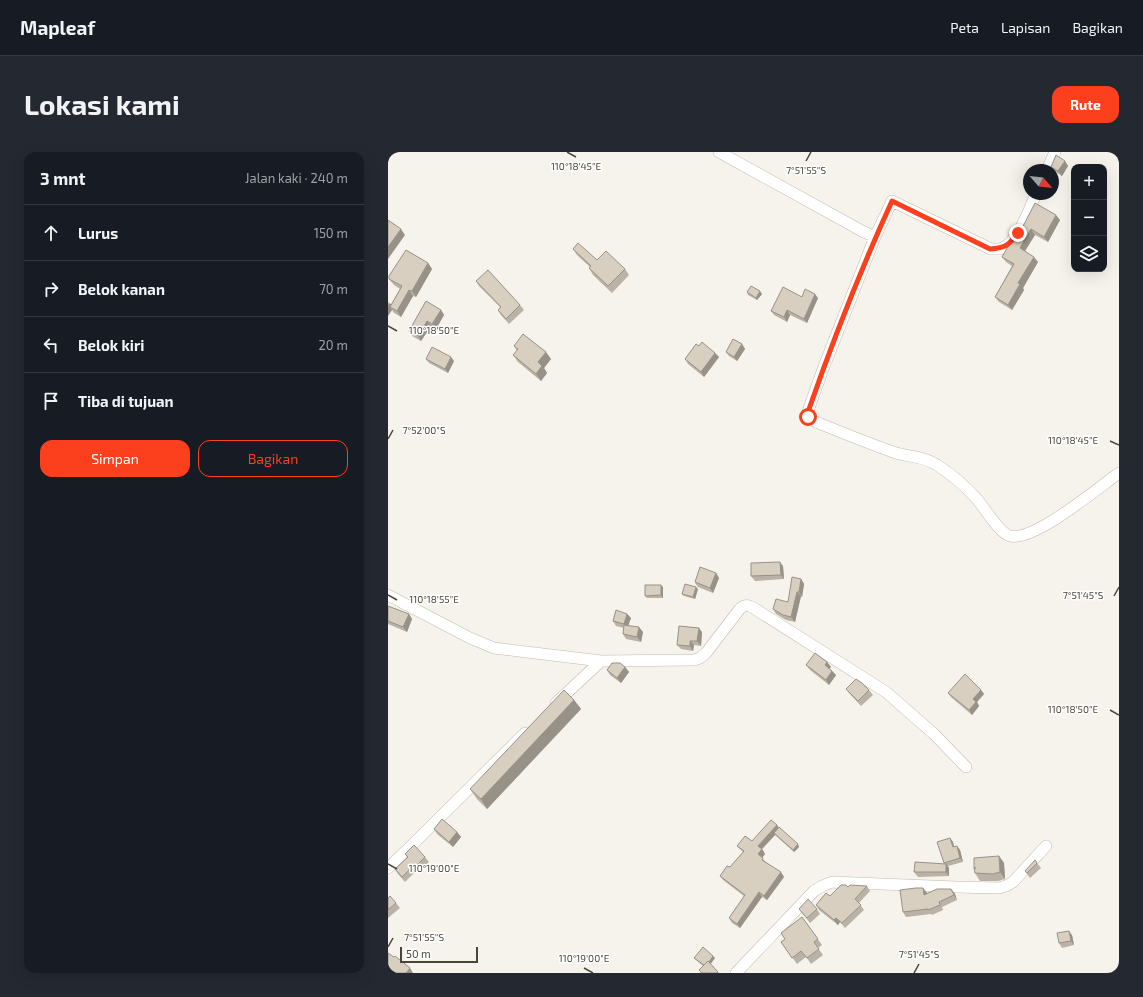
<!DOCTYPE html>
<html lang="id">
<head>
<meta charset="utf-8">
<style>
  body { margin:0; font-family:"Exo 2",sans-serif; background:#242831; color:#f1f3f6 }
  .controls { position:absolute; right:12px; top:12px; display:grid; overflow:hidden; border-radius:8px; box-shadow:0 4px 16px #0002 }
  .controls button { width:36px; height:36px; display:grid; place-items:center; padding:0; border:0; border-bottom:1px solid #363941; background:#171b24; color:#f1f3f6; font:20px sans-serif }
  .compass { position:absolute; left:635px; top:12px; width:36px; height:36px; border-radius:50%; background:#171b24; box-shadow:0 4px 16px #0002; rotate:118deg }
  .scale { position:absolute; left:12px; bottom:10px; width:78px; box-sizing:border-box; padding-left:4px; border:2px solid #4b4439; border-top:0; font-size:11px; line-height:14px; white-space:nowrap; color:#4b4439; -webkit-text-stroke:3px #fff; paint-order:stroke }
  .stop { position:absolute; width:12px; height:12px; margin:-9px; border:3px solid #fc3f1d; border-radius:50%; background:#fff }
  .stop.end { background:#fc3f1d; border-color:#fff; box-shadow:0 1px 4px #0008 }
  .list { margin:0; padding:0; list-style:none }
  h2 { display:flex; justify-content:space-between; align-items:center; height:52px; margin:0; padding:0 16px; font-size:17px }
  h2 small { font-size:13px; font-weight:400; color:#9ea1a6 }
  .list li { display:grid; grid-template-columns:26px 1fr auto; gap:12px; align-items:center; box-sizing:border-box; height:56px; padding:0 16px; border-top:1px solid #363941 }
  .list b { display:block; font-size:15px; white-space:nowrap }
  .list em { font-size:13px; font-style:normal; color:#9ea1a6 }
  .actions { display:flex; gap:8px; padding:12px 16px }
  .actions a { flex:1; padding:9px 0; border:1px solid #fc3f1d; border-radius:12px; text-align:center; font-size:14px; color:#fc3f1d }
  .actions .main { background:#fc3f1d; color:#fff }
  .icon { flex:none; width:22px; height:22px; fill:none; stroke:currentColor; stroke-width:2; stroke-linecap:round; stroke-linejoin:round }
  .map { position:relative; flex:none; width:731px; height:821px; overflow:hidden; border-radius:12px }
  header { display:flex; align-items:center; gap:24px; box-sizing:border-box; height:56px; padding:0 20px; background:#171b24; border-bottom:1px solid #363941 }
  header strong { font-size:19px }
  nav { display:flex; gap:22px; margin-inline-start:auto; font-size:14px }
  .intro { display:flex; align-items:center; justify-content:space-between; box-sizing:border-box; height:96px; padding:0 24px }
  h1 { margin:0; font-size:28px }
  .button { padding:10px 18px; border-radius:12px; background:#fc3f1d; color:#fff; font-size:14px; font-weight:700 }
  main { display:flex; gap:24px; padding:0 24px }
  aside { flex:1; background:#171b24; border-radius:12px; box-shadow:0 4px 16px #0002 }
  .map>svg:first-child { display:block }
</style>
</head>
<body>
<header>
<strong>Mapleaf</strong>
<nav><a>Peta</a><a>Lapisan</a><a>Bagikan</a></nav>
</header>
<div class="intro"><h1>Lokasi kami</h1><a class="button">Rute</a></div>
<main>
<aside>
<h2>3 mnt<small>Jalan kaki · 240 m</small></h2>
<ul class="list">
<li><svg class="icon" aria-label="ahead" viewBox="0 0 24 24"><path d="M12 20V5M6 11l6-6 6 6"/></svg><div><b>Lurus</b></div><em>150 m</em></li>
<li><svg class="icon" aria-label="right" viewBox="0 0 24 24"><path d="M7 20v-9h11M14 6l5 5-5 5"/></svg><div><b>Belok kanan</b></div><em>70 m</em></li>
<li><svg class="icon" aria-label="left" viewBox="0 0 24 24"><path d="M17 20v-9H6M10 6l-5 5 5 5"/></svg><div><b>Belok kiri</b></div><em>20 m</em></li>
<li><svg class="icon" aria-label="arrive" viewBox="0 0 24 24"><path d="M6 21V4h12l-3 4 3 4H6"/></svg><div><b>Tiba di tujuan</b></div></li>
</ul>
<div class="actions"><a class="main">Simpan</a><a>Bagikan</a></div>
</aside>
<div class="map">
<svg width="731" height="821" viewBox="0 0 731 821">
  <rect width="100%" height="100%" fill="#f6f3ec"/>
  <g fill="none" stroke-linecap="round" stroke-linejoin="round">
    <defs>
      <path id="minor" d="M331,0L474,79L487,85L504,49L603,97C606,97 609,97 612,97C630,92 641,57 648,42
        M659,18L667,0
        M487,85L435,217L420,259V265L423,268C450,279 477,290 505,300C519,305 536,304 549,313C563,322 577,334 588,346C596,355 611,381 622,384C646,390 711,335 731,321
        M0,443L82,486L106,496L213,509L306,508L312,506L318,501L351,458C355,453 358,452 364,455L498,540L546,582L578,615
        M168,551L213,509
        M0,716L21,696L137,581
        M348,821L426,739L434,734L444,730L568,735L611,736L618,734L625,730L658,694"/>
    </defs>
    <use href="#minor" stroke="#c2bbae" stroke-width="12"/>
    <use href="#minor" stroke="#fff" stroke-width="11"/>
  </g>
  <path fill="#bab2a6" d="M677,9L680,14L674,24L666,19L663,15Z
    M672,68L660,90L647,83L637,99L650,110L635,136L636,138L624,158L611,150L607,145L624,114L618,110L614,105L632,80Z
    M185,97L209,108L237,117L241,123L224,141L205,123L201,116L202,115L189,103Z
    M40,111L44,117L28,145L25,144L13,165L6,161L4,158L0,163V150L3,153L12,137L6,133L1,127Z
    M88,129L132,153L136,158L121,172L113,163L110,158L112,155L91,134Z
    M359,140L374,142L369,148L360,143Z
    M414,145L430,146L419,171L402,163L399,170L386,163L383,159Z
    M53,158L56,163L48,177L43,174L33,189L24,184L21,179Z
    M354,192L357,197L349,209L341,204L338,200Z
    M126,194L163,207L156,216L159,221L153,229L130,210L125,203L129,199Z
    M327,201L331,205L316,225L300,212L297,207Z
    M38,207L66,209L60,221L41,211Z
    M395,414L396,427L367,429L363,424Z
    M328,421L331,426L325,441L310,435L307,431Z
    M413,427L416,432L414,445L413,444L407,470L398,468L388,462L385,457L400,450Z
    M275,435V446H259L257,444Z
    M310,437L307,447L296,444L294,442Z
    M0,454L21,462L24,467L19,480L0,472Z
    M239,462L243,466L240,473L255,480L253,490L238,487L235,482L236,476L228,474L225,469Z
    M314,480L313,494L306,493L305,499L293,497L289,493Z
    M439,510L443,515L441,516L448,523L441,533L422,518L418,513Z
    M237,515L241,520L233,531L222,523L219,518Z
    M458,537L481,538L485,543L473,554L461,541Z
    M593,538L596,542L589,550L591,554L584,563L563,545L560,541Z
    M186,548L193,557L99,657L89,647L82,637Z
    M389,673L391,676L411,695L406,700L387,683L374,697L377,702L374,706L378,710L396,725L379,748L374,745L352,776L344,771L341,766L356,744L335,728L332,724L342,715L355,700L349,694L364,689Z
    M46,677L69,680L73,685L65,695L49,682Z
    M562,686L565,690L566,695L569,694L572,698L575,710L560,714L561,716V724L530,725L526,720L556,712V711Z
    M17,702L37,705L41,710L32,719L30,717L17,730L10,722L7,717L19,705Z
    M611,704L616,711L617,727L610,729H592L587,721Z
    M649,711L653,716L642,726L637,719Z
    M479,734L482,739L471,751L476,758L457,776L452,770L450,773L431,758L428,753L460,735Z
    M535,736L539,741L563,737L567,742L569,748L554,755L555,758L544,763L543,762L518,765L515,760Z
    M0,746L8,751L12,756L0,766Z
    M411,757H429L432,762L422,771Z
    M414,765L434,793L430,796L435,803L423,812L418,805L409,812L393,790L397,787Z
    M684,783L686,793L674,796L671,791Z
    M306,806H327L322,812L331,821H313L311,818L315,814L308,808Z"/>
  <path fill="#979187" d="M677,9L680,14L674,24L670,19Z
    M668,63L672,68L660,90L656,85Z
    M13,77L17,83L0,107V95Z
    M643,77L647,83L635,102L632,96Z
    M646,105L650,110L635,136L636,138L624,158L620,153L630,131Z
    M40,111L44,117L28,145L24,139Z
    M21,138L25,144L13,165L9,159Z
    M372,139L374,142L369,148L368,146Z
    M427,142L430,146L419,171L416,167Z
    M2,151L5,156L2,155L4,158L0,164V154Z
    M53,158L56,163L48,177L44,172Z
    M399,158L402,163L399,170L396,165Z
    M39,169L43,174L33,189L30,184Z
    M354,192L357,197L349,209L346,205Z
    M158,200L163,207L156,216L159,221L153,229L148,222L150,210Z
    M327,201L331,205L316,225L313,220Z
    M63,205L66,209L60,221L57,217Z
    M392,410L395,414L396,427L393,423Z
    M328,421L331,426L325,441L322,436Z
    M413,427L416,432L414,445L411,440Z
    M273,433L275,435V446L273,443Z
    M308,435L310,437L307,447L305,445Z
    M409,440L413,444L407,470L403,465Z
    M21,462L24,467L19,480L15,475Z
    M239,462L243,466L239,477L236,472Z
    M251,475L255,480L253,490L249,485Z
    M311,476L314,480L313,494L309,489Z
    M302,489L306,493L305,499L302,494Z
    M439,510L443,515L440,518L437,513Z
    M237,515L241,520L233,531L229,526Z
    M444,519L448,523L441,533L438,528Z
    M593,538L596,542L589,550L591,554L584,563L581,558L585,547Z
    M186,548L193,557L99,657L93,647Z
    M389,673L392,678L386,681L387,683L374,697L377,702L373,707L370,702V694Z
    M69,680L73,685L65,695L61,690Z
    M562,686L565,690L567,699L565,695Z
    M410,692L411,695L406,700L405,698Z
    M569,694L572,698L575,710L572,706Z
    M611,704L616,711L617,727L612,720Z
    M558,712L561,716V724L558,720Z
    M393,720L396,725L379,748L376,744Z
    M535,736L539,741V747L536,743Z
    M563,737L567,742L569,748L566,743Z
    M371,740L374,745L352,776L349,772Z
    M448,766L452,770L450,773L446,768Z
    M681,779L684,783L686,793L683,789Z
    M325,804L327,806L319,817L317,814Z
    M22,816L25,821H18Z"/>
  <path fill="#d8cfc1" stroke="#979187" d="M668,3L677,9L670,19L663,15Z
    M647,51L668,63L656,85L643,77L632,96L646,105L630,131L632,132L620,153L607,145L626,112L614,105L622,91L632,80Z
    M0,68L13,77L0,95Z
    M190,91L209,108L218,99L237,117L220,134L201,116L203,114L185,97Z
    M18,98L40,111L24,139L21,138L9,159L2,155L14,134L1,127V124Z
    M100,118L132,153L118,167L110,158L113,155L88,129Z
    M363,134L372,139L368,146L359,140Z
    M395,135L414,145L417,137L427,142L416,167L399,158L396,165L383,159Z
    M38,149L53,158L44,172L39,169L30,184L21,179Z
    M135,182L158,200L150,210L154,214L148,222L125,203L130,197L126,194Z
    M345,187L354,192L346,205L338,200Z
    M314,190L327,201L313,220L297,207L308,192L311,194Z
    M44,195L63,205L57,217L38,207Z
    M392,410L393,423L363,424V411Z
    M312,415L328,421L322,436L307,430Z
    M404,425L413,427L411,440H409L403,465L395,463L385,457L388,447L400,450Z
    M297,432L308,435L305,445L294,442Z
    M257,433H273V443L257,444Z
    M0,454L21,462L15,475L0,469Z
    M228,458L239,462L236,472L225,469Z
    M236,473L251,475L249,485L235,482Z
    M291,474L311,476L309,489H302V494L289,493Z
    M427,501L439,510L437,513L444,519L438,528L418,513Z
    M224,511H232L237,515L229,526L219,518Z
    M577,522L593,538L585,547L588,550L581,558L560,541Z
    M468,527L474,531L481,538L470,549L458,537Z
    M176,538L186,548L93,647L82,637Z
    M54,667L69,680L61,690L46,677Z
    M383,668L389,673L370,694L374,697L370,702L375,706L374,708L393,720L376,744L371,740L349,772L341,766L357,743L332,724L339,714L342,715L356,699L349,694L357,684L364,689Z
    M391,675L410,692L405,698L386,681Z
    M562,686L565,695L569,694L572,706L556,711L549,690Z
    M26,693L37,705L28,714L27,712L14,725L7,717L20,705L17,702Z
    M611,704L612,720L605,722L587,721L586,716H588H586V706Z
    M647,708L649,711L639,721L637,719Z
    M527,710L558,712V720H526Z
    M453,733H458L460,735L462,733L479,734L467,747L473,753L454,771L448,766L446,768L428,753L438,741L442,744Z
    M528,736H535L536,743L549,737H563L566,743L551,750L552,753L540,758V757L515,760L512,738Z
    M2,744L8,751L0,758V746Z
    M420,747L429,757L419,766L411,757Z
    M414,765L430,787L426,790L431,797L419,806L413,799L404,806L393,790L397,787L393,781Z
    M681,779L683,789L671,791L669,781Z
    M315,795L325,804L321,810L320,809L316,813L306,806Z
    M0,801L6,805L7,804L22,816L18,821H0Z
    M320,809L330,820L329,821H314L311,818Z"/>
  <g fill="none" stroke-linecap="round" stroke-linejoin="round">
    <path stroke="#fc3f1d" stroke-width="5" d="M420,265V260C445,188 473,117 504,49L602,97C618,96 621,93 630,81"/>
  </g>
  <path fill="none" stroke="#4b4439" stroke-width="1.5" d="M179,0L188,5M418,9L423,0M0,174L9,179M0,287L5,278M722,289L731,293M0,443L9,448M726,444L731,435M722,558L731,563M0,712L9,717M0,795L5,786M196,816L205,821M526,821L531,812"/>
  <g font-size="10" text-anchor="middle" fill="#4b4439" stroke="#fff" stroke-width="3" stroke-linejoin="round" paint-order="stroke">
    <text x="188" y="18">110°18'45"E</text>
    <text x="418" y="22">7°51'55"S</text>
    <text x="46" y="182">110°18'50"E</text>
    <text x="36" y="282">7°52'00"S</text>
    <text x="685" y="292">110°18'45"E</text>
    <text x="695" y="447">7°51'45"S</text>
    <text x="46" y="451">110°18'55"E</text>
    <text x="685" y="561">110°18'50"E</text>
    <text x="46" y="720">110°19'00"E</text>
    <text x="36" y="789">7°51'55"S</text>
    <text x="531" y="806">7°51'45"S</text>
    <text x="196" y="810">110°19'00"E</text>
  </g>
</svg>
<div class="controls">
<button>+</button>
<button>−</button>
<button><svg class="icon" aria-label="layers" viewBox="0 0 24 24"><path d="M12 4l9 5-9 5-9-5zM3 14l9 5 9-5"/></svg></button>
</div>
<svg class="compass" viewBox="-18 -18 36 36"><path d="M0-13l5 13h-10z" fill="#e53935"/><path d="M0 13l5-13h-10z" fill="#9ea1a6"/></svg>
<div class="scale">50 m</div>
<div class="stop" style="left:420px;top:265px"></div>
<div class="stop end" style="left:630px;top:81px"></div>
</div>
</main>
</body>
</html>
